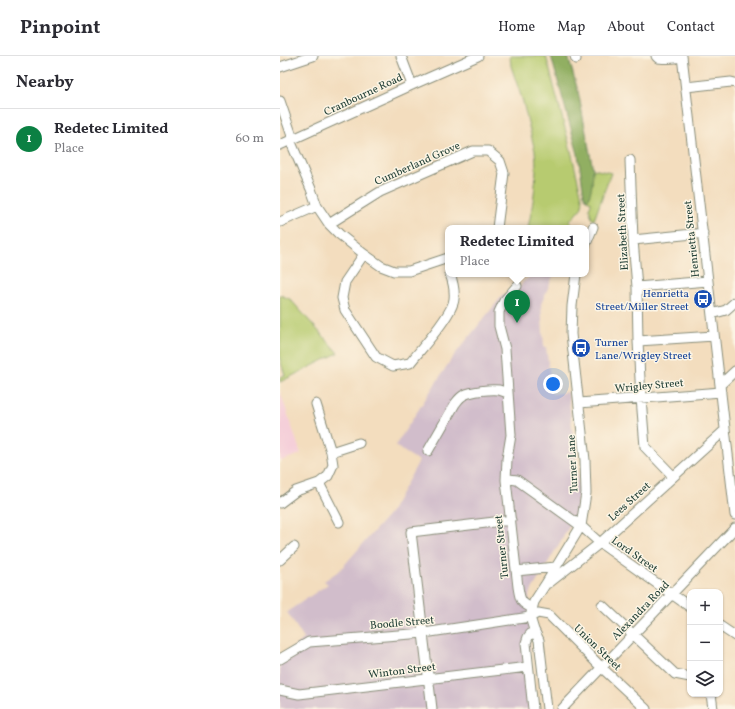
<!DOCTYPE html>
<html lang="en">
<head>
<meta charset="utf-8">
<style>
  body { margin:0; font-family:Vollkorn,serif; background:#f2f2f3; color:#2b2b33 }
  .controls { position:absolute; right:12px; bottom:12px; display:grid; overflow:hidden; border-radius:8px; box-shadow:0 1px 3px #0004 }
  .controls button { width:36px; height:36px; display:grid; place-items:center; padding:0; border:0; border-bottom:1px solid #e1e1e2; background:#fff; color:#2b2b33; font:20px sans-serif }
  .you { position:absolute; left:273px; top:328px; width:14px; height:14px; margin:-10px; border:3px solid #fff; border-radius:50%; background:#1a73e8; box-shadow:0 0 0 6px #1a73e833 }
  .badge { display:grid; place-items:center; width:26px; height:26px; border-radius:50%; background:#0b8043; color:#fff; font-size:13px; font-weight:700 }
  .pin { position:absolute; translate:-50% -33px; filter:drop-shadow(0 1px 2px #0008) }
  .pin::after { content:''; position:absolute; top:21px; width:14px; height:12px; background:inherit; clip-path:polygon(0 0,100% 0,50% 100%) }
  .popup { position:absolute; left:165px; top:169px; width:144px; height:52px; box-sizing:border-box; display:grid; place-content:center; border-radius:8px; background:#fff; filter:drop-shadow(0 1px 3px #0005); font-size:13px; white-space:nowrap; color:#7c7c81 }
  .popup b { font-size:15px; color:#2b2b33 }
  .popup::after { content:''; position:absolute; left:50%; top:100%; margin-left:-8px; border:8px solid transparent; border-top-color:#fff }
  .list { margin:0; padding:0; list-style:none }
  h2 { display:flex; justify-content:space-between; align-items:center; height:52px; margin:0; padding:0 16px; font-size:17px }
  h2 small { font-size:13px; font-weight:400; color:#7c7c81 }
  .list li { display:grid; grid-template-columns:26px 1fr auto; gap:12px; align-items:center; box-sizing:border-box; height:60px; padding:0 16px; border-top:1px solid #e1e1e2 }
  .list b { display:block; font-size:15px; white-space:nowrap }
  .list p { margin:0; font-size:13px; white-space:nowrap; color:#7c7c81 }
  .list em { font-size:13px; font-style:normal; color:#7c7c81 }
  .icon { flex:none; width:22px; height:22px; fill:none; stroke:currentColor; stroke-width:2; stroke-linecap:round; stroke-linejoin:round }
  .map { position:relative; flex:none; width:455px; height:653px; overflow:hidden }
  header { display:flex; align-items:center; gap:24px; box-sizing:border-box; height:56px; padding:0 20px; background:#fff; border-bottom:1px solid #e1e1e2 }
  header strong { font-size:19px }
  nav { display:flex; gap:22px; margin-inline-start:auto; font-size:14px }
  main { display:flex }
  aside { flex:1; background:#fff }
  .map>svg:first-child { display:block }
</style>
</head>
<body>
<header>
<strong>Pinpoint</strong>
<nav><a>Home</a><a>Map</a><a>About</a><a>Contact</a></nav>
</header>
<main>
<aside>
<h2>Nearby<small></small></h2>
<ul class="list">
<li><span class="badge">1</span><div><b>Redetec Limited</b><p>Place</p></div><em>60 m</em></li>
</ul>
</aside>
<div class="map">
<svg width="455" height="653" viewBox="0 0 455 653">
  <rect width="100%" height="100%" fill="#fcf5e5"/>
  <filter id="ink" filterUnits="userSpaceOnUse"><feTurbulence type="fractalNoise" baseFrequency=".025" numOctaves="2"/><feDisplacementMap in="SourceGraphic" scale="8" xChannelSelector="R" yChannelSelector="G"/><feConvolveMatrix kernelMatrix="1 2 1 2 8 2 1 2 1" color-interpolation-filters="sRGB"/></filter>
  <filter id="wash" filterUnits="userSpaceOnUse"><feTurbulence type="fractalNoise" baseFrequency=".012" numOctaves="4" result="noise"/><feDisplacementMap in="SourceGraphic" scale="16" xChannelSelector="R" yChannelSelector="G"/><feGaussianBlur stdDeviation="0.9" result="paint"/><feColorMatrix in="noise" values="0 0 0 0 0 0 0 0 0 0 0 0 0 0 0 0 0 1.4 0 .05"/><feComposite in="paint" operator="in"/></filter>
  <g filter="url(#wash)">
    <rect width="100%" height="100%" fill="#f3ddbe"/>
    <path fill="#f5cfd9" d="M0,335L21,398L0,405Z"/>
    <path fill="#d1bdcb" d="M254,218H274L261,248L264,291H266L272,338L288,336L299,433L296,459L249,539L250,561L249,653H0V601L24,583L7,556L48,528L44,525L60,514L110,457L139,405L115,390L172,302L222,240L241,230L243,226Z"/>
    <path fill="#b7cb6f" stroke="#6b8452" d="M230,0H266L292,99L303,146L302,148V151L290,165V167L294,170L297,169L301,172H248C253,148 258,120 255,95L243,46L231,10Z
      M313,113L331,117L314,164L312,163L309,152L311,148V146L307,144C312,135 312,124 313,113Z
      M0,239L10,243L58,297L0,326V321L5,319L0,304Z"/>
    <path fill="#91af62" stroke="#58764b" d="M271,0H288L298,35L313,113L312,129L309,142L307,144L304,139L298,98Z"/>
  </g>
  <g filter="url(#ink)">
    <g fill="none" stroke-linecap="round" stroke-linejoin="round">
      <defs>
        <path id="minor" d="M121,0L132,29
          M295,0L296,3
          M376,0L378,2C387,3 394,3 402,1
          M402,0L455,459
          M0,11L33,0
          M406,31L451,26L455,27
          M0,45L13,83
          M10,84L31,133L37,150L49,168L59,178L84,198L101,210L114,215H129L168,202
          M0,89L132,29L198,0
          M350,104L353,184L357,231L358,285L361,342L365,391L393,420
          M0,166L37,150
          M49,168L100,136L193,95H208L220,105L224,117L217,172
          M353,184L423,177
          M306,188L313,171
          M84,198L65,226L62,242L65,254L96,301L113,310L130,307C141,293 173,258 174,243C175,234 173,226 170,218
          M357,231L428,225
          M432,258L446,254L455,246
          M358,285L434,280
          M440,329L455,315
          M299,347L441,336
          M148,395L175,348C178,344 180,341 184,339C192,335 210,333 219,334C222,335 225,336 228,337
          M51,396L79,387
          M226,424L227,403L231,379L225,293L219,270V256L224,245L237,230
          M39,427L59,466
          M0,447L16,435L39,427L48,420L53,409L51,396L36,348
          M0,504L14,491
          M236,515L276,511
          M269,527L320,487L445,374
          M322,549L395,618L410,621
          M252,552C240,547 240,543 238,531L226,424L229,423L237,424L301,470L320,487L410,551
          M440,570L455,580
          M0,603L29,586L144,577L250,561L258,557L269,559L322,612L366,653
          M0,634L19,638L248,611
          M431,638L433,653
          M152,653L131,476L231,464
          M253,653L246,587L248,581L254,574
          M267,653L259,584L254,574L250,561L254,546L265,529L276,511L301,470L306,437L305,404L291,278L292,250L296,218
          M282,653L455,472"/>
      </defs>
      <use href="#minor" stroke="#898d79" stroke-width="11"/>
      <use href="#minor" stroke="#fff" stroke-width="9"/>
    </g>
  </g>
  <defs>
    <symbol id="bus-disc" viewBox="-11 -11 22 22"><circle r="9.5" fill="#1a4fb4" stroke="#fcf5e5"/><path d="M-5-6H5V4H4V6H2V4H-2V6H-4V4H-5ZM-3.5-4V0h7V-4ZM-3.5 1.2v1.5H-2V1.2ZM2 1.2v1.5H3.5V1.2Z" fill="#fff"/></symbol>
  </defs>
  <g fill-rule="evenodd">
    <use href="#bus-disc" x="412" y="232" width="22" height="22"/>
    <use href="#bus-disc" x="290" y="281" width="22" height="22"/>
  </g>
  <g text-anchor="middle" stroke-width="3" stroke-linejoin="round" paint-order="stroke">
    <g font-size="11" fill="#1f3d34" stroke="#fcf5e5">
      <text transform="translate(83 38) rotate(-25)" y="4">Cranbourne Road</text>
      <text transform="translate(137 107) rotate(-24)" y="4">Cumberland Grove</text>
      <text transform="translate(342 176) rotate(-93)" y="4">Elizabeth Street</text>
      <text transform="translate(411 183) rotate(-96)" y="4">Henrietta Street</text>
      <text transform="translate(369 329) rotate(-5)" y="4">Wrigley Street</text>
      <text transform="translate(292 408) rotate(-93)" y="4">Turner Lane</text>
      <text transform="translate(349 445) rotate(-42)" y="4">Lees Street</text>
      <text transform="translate(221 491) rotate(-96)" y="4">Turner Street</text>
      <text transform="translate(355 498) rotate(35)" y="4">Lord Street</text>
      <text transform="translate(360 554) rotate(-46)" y="4">Alexandra Road</text>
      <text transform="translate(122 566) rotate(-5)" y="4">Boodle Street</text>
      <text transform="translate(318 591) rotate(44)" y="4">Union Street</text>
      <text transform="translate(122 614) rotate(-7)" y="4">Winton Street</text>
    </g>
    <g font-size="11" fill="#164399" stroke="#fcf5e5" text-anchor="end">
      <text x="409" y="241">Henrietta<tspan x="409" dy="13">Street/Miller Street</tspan></text>
      <text x="315" y="290" text-anchor="start">Turner<tspan x="315" dy="13">Lane/Wrigley Street</tspan></text>
    </g>
  </g>
</svg>
<div class="controls">
<button>+</button>
<button>−</button>
<button><svg class="icon" aria-label="layers" viewBox="0 0 24 24"><path d="M12 4l9 5-9 5-9-5zM3 14l9 5 9-5"/></svg></button>
</div>
<div class="you"></div>
<div class="pin badge" style="left:237px;top:267px">1</div>
<div class="popup"><b>Redetec Limited</b>Place</div>
</div>
</main>
</body>
</html>
